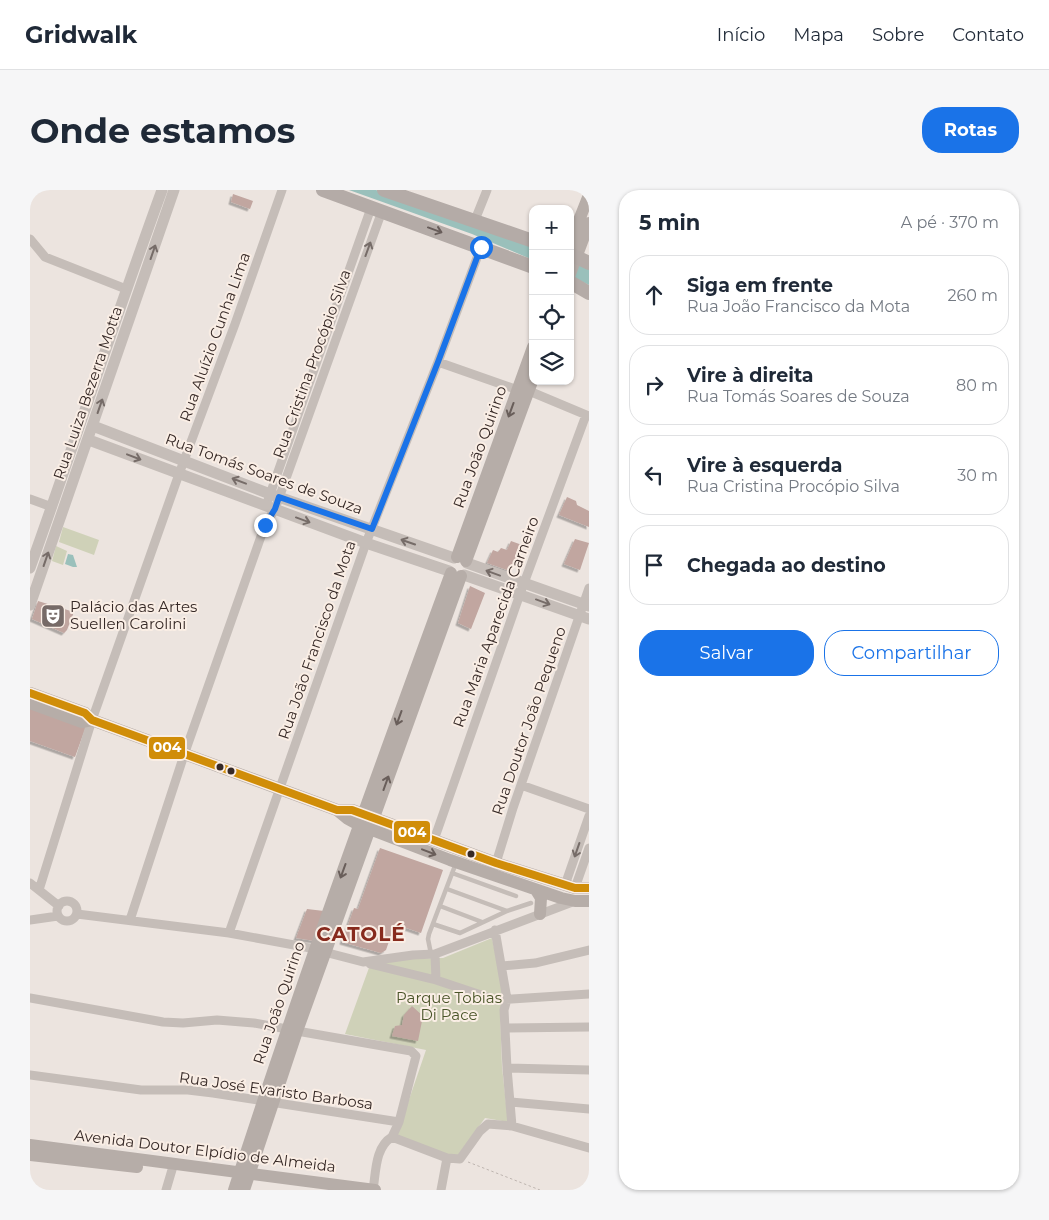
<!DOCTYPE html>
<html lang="pt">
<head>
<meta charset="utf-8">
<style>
  body { margin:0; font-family:Montserrat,sans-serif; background:#f6f6f7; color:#1f2937 }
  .controls { position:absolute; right:15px; top:15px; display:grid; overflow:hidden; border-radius:10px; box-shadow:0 1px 4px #0004 }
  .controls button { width:45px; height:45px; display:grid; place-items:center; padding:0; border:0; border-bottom:1px solid #e0e1e3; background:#fff; color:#1f2937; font:25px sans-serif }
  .stop { position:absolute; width:15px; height:15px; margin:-11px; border:4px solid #1a73e8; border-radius:50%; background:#fff }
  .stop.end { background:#1a73e8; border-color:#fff; box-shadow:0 1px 5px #0008 }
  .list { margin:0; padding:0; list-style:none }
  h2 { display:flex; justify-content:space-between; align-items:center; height:65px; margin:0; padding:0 20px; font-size:21px }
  h2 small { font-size:16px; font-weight:400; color:#747a83 }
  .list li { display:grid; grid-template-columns:32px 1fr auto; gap:15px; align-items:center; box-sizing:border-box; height:80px; margin:0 10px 10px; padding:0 10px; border:1px solid #e0e1e3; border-radius:20px }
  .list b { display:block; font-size:19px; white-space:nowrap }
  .list p { margin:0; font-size:16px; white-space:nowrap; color:#747a83 }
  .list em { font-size:16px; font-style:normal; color:#747a83 }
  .actions { display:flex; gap:10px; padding:15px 20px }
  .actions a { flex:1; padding:11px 0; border:1px solid #1a73e8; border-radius:20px; text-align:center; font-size:18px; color:#1a73e8 }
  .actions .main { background:#1a73e8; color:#fff }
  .icon { flex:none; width:28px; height:28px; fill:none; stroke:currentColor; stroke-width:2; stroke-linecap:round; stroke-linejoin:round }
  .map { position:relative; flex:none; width:559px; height:1000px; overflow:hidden; border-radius:20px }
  header { display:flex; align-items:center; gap:30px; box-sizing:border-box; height:70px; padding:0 25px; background:#fff; border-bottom:1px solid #e0e1e3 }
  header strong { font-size:24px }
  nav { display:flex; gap:28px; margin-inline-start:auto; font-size:18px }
  .intro { display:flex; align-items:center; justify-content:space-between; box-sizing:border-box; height:120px; padding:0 30px }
  h1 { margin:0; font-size:35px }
  .button { padding:12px 22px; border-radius:20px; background:#1a73e8; color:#fff; font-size:18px; font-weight:700 }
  main { display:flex; gap:30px; padding:0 30px }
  aside { flex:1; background:#fff; border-radius:20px; box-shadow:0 1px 4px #0004 }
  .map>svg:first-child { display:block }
</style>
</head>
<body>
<header>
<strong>Gridwalk</strong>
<nav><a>Início</a><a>Mapa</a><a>Sobre</a><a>Contato</a></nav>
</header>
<div class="intro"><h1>Onde estamos</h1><a class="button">Rotas</a></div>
<main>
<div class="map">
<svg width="559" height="1000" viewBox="0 0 559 1000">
  <defs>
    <filter id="shadow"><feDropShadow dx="-2.5" dy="2.5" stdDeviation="0" flood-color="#0004"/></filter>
  </defs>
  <rect width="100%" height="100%" fill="#ece4df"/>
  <path fill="#cfd1b8" d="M33,337L69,350L64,365L29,352Z
    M26,356L37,361L33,375L22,371Z
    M462,748L474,807L470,820L472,877L478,932L455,928L428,965L418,966L365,946L371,933L396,860L315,844L340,775L380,769L413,768Z"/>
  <path fill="#9ac0bb" d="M319,0H346L503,54V70L442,44Z
    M540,69L559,76V95L540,86Z
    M38,364L43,365L47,377H43L35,374Z"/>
  <path fill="#c1a6a0" filter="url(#shadow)" d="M203,4L223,11L220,19L201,12Z
    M537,307L546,311L547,315L559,321V337L529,325Z
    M545,349L559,353L550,380L534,374Z
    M481,351L492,355L480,381L457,373L463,360L468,362L471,358L477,360Z
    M440,396L455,403L441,439L428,433Z
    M8,411L44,422L37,440L34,443L2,429Z
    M0,514L57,534L45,567L0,551Z
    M350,658L413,680L391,743L365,734L356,760L351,763L312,752L324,718L328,719Z
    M277,719L294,721L285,751L266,748Z
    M382,816L393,826L388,851L362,846L365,836L372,835L374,825Z"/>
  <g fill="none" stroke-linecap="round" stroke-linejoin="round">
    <path stroke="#beb5b0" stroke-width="1" stroke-dasharray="2.5 2.5" stroke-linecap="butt" d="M438,972L510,1000"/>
    <path stroke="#c5bdb8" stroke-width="4.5" d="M422,683L486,706
      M417,699L477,721
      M410,716L452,732
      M403,734L430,743L477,721L501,713
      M401,764L398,749L399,744L426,673"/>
    <path stroke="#c5bdb8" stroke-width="9" d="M445,30L457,0
      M0,49L15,67L96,99
      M408,172L488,200
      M499,201L559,226
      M0,309L22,317
      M238,310L341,18
      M491,595L559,619
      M404,650L490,404L556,225
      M466,673L483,618L559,398
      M0,693L29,716
      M535,695L559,626
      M545,698L559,658
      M9,700L62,530L149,284L205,134L252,0
      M27 721a10 10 0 1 1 20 0a10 10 0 1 1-20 0Z
      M47,724L199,743L275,757L333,772L383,765L405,764L545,711
      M0,730L28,726
      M100,730L154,565L235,335L245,319L352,21
      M465,740L477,809L474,820L477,878L482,936
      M199,743L336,353L408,172L451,57
      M405,764L406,790
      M340,774L406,790L466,810L559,804
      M472,776L505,773L559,760
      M0,808L133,832L153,833L187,830L224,833L257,839
      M475,838L559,837
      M267,841L381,861L386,866L369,932L362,947L417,968
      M477,878L559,880
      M0,885L111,900H158L183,903L369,932
      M481,912L559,919
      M136,1000L144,973
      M343,1000C346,982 345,957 362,947
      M411,1000L417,968L430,969L450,941L458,934L482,936L559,958"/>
    <path stroke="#c5bdb8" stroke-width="11" d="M63,236L240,304L424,368
      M59,250L336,353L419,381
      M437,373L559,416
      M0,378C45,252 86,126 132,0
      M434,385L559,429
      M0,415L144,0"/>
    <path stroke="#b6ada8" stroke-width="12" d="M540,53L559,5
      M540,84L559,33
      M427,367L503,157
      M436,371L503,189
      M0,503L55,523L62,530L307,620H322L466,673L545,698H559
      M0,513L52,532L62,530
      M307,620L318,629L329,635L420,670L531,708L545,711H559
      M506,700L511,708L510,724
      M0,955L345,1000
      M0,965L107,977
      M204,1000C271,792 346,588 421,383
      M214,1000L267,841L431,386"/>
    <path stroke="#b4aba7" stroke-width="14" d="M293,0L503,77
      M354,0L503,51
      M540,64L559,73
      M540,92L559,103"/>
    <defs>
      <path id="bus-1" d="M0,503L55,523L62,530L307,620H322L466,673L545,698H559"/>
    </defs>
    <use href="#bus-1" stroke="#faeee5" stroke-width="11"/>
    <use href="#bus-1" stroke="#d08d08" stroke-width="8"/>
  </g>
  <defs><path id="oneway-shaft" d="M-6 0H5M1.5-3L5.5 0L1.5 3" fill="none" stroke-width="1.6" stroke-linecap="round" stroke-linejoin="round" transform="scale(1.25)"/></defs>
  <use stroke="#685d5a" href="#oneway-shaft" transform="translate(405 40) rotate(20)"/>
  <g stroke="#766c68">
    <use href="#oneway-shaft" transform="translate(338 59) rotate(-70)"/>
    <use href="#oneway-shaft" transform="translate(123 62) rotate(-71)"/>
    <use href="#oneway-shaft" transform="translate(70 216) rotate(-71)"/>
    <use href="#oneway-shaft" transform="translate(104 267) rotate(21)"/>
    <use href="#oneway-shaft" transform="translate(209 291) rotate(-159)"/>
    <use href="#oneway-shaft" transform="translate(273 330) rotate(20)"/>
    <use href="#oneway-shaft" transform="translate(378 352) rotate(-161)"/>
    <use href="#oneway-shaft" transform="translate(16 369) rotate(-71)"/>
    <use href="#oneway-shaft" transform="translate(463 383) rotate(-160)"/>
    <use href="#oneway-shaft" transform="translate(513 412) rotate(20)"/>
    <use href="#oneway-shaft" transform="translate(547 660) rotate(109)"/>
  </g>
  <g stroke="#695e5a">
    <use href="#oneway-shaft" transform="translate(481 220) rotate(110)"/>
    <use href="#oneway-shaft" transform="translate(369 528) rotate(110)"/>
    <use href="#oneway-shaft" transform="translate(356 593) rotate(-70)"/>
    <use href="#oneway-shaft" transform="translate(399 662) rotate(21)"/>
    <use href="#oneway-shaft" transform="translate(313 681) rotate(110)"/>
  </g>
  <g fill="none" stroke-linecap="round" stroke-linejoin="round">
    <path stroke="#1a73e8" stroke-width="6" d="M235,335L245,319L249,307L342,339L408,172L451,57"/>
  </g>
  <defs>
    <symbol id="theatre-square" viewBox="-11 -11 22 22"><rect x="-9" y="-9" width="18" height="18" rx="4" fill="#766a67" stroke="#faeee5"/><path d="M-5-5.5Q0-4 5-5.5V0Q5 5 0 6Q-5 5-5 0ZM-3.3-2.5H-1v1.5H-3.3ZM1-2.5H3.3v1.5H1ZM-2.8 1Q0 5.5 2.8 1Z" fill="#fff"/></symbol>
  </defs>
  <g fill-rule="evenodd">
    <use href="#theatre-square" x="9" y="412" width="28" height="28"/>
  </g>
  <g fill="#362926" stroke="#faeee5" stroke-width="2">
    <circle cx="190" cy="577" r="4.5"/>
    <circle cx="201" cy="581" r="4.5"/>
    <circle cx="441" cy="664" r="4.5"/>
  </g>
  <g text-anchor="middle" stroke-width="4" stroke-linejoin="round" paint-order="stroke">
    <g font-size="15" fill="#362926" stroke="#faeee5">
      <text transform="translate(185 147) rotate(-70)" y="5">Rua Aluízio Cunha Lima</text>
      <text transform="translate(282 174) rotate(-70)" y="5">Rua Cristina Procópio Silva</text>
      <text transform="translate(58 203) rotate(-71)" y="5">Rua Luiza Bezerra Motta</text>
      <text transform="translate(450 257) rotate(-70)" y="5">Rua João Quirino</text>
      <text transform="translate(234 284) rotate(20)" y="5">Rua Tomás Soares de Souza</text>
      <text transform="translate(466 432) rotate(-70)" y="5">Rua Maria Aparecida Carneiro</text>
      <text transform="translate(287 450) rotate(-71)" y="5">Rua João Francisco da Mota</text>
      <text transform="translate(499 531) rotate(-71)" y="5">Rua Doutor João Pequeno</text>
      <text transform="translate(249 813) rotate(-71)" y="5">Rua João Quirino</text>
      <text transform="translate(246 901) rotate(8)" y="5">Rua José Evaristo Barbosa</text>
      <text transform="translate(175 961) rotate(7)" y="5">Avenida Doutor Elpídio de Almeida</text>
    </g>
    <g font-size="15" fill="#362926" stroke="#faeee5" text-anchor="start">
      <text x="40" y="422">Palácio das Artes<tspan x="40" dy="17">Suellen Carolini</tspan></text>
    </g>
    <g font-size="15" fill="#4a5529" stroke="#faeee5">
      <text x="419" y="813">Parque Tobias<tspan x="419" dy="17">Di Pace</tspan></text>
    </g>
    <g font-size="20" font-weight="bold" letter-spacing="1" fill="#872a1d" stroke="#faeee5">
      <text x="331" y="751">CATOLÉ</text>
    </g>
  </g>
  <g stroke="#faeee5" stroke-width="2">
    <rect x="118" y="546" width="38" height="24" rx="5" fill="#d08d08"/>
    <rect x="363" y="630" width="38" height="24" rx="5" fill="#d08d08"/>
  </g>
  <g font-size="14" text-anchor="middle" font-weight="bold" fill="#fff">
    <text x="137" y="562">004</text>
    <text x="382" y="647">004</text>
  </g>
</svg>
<div class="controls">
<button>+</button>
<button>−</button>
<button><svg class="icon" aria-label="locate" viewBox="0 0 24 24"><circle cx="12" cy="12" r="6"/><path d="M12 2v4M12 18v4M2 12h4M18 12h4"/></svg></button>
<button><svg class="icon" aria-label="layers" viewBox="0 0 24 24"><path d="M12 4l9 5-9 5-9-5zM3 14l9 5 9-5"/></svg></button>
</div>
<div class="stop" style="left:451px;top:57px"></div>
<div class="stop end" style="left:235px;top:335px"></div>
</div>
<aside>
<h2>5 min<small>A pé · 370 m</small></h2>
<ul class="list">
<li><svg class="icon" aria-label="ahead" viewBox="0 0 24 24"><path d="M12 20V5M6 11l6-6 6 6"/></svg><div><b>Siga em frente</b><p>Rua João Francisco da Mota</p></div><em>260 m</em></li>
<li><svg class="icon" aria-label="right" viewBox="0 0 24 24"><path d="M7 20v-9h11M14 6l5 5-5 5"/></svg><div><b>Vire à direita</b><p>Rua Tomás Soares de Souza</p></div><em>80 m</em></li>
<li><svg class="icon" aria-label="left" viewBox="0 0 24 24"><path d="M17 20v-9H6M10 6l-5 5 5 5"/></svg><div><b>Vire à esquerda</b><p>Rua Cristina Procópio Silva</p></div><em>30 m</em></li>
<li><svg class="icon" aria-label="arrive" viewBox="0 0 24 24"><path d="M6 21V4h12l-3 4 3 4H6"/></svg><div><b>Chegada ao destino</b></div></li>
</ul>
<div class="actions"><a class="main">Salvar</a><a>Compartilhar</a></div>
</aside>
</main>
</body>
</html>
